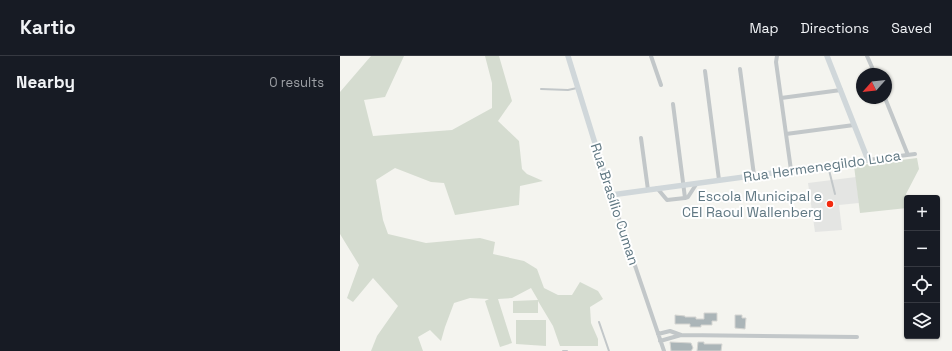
<!DOCTYPE html>
<html lang="en">
<head>
<meta charset="utf-8">
<style>
  body { margin:0; font-family:"Space Grotesk",sans-serif; background:#242831; color:#f1f3f6 }
  .controls { position:absolute; right:12px; bottom:12px; display:grid; overflow:hidden; border-radius:4px; box-shadow:0 1px 3px #0004 }
  .controls button { width:36px; height:36px; display:grid; place-items:center; padding:0; border:0; border-bottom:1px solid #363941; background:#171b24; color:#f1f3f6; font:20px sans-serif }
  .compass { position:absolute; left:516px; top:12px; width:36px; height:36px; border-radius:50%; background:#171b24; box-shadow:0 1px 3px #0004; rotate:243deg }
  .list { margin:0; padding:0; list-style:none }
  h2 { display:flex; justify-content:space-between; align-items:center; height:52px; margin:0; padding:0 16px; font-size:17px }
  h2 small { font-size:13px; font-weight:400; color:#9ea1a6 }
  .icon { flex:none; width:22px; height:22px; fill:none; stroke:currentColor; stroke-width:2; stroke-linecap:round; stroke-linejoin:round }
  .map { position:relative; flex:none; width:612px; height:295px; overflow:hidden }
  header { display:flex; align-items:center; gap:24px; box-sizing:border-box; height:56px; padding:0 20px; background:#171b24; border-bottom:1px solid #363941 }
  header strong { font-size:19px }
  nav { display:flex; gap:22px; margin-inline-start:auto; font-size:14px }
  main { display:flex }
  aside { flex:1; background:#171b24 }
  .map>svg:first-child { display:block }
</style>
</head>
<body>
<header>
<strong>Kartio</strong>
<nav><a>Map</a><a>Directions</a><a>Saved</a></nav>
</header>
<main>
<aside>
<h2>Nearby<small>0 results</small></h2>
<ul class="list">
</ul>
</aside>
<div class="map">
<svg width="612" height="295" viewBox="0 0 612 295">
  <rect width="100%" height="100%" fill="#f4f4ef"/>
  <path fill="#e4e5e3" d="M516,121L519,147L499,149L502,174L475,176L468,127Z"/>
  <path fill="#d5dcd0" d="M31,0H64L45,41L24,44L33,80L112,74L152,52V27L145,0H159L172,45L158,65L179,85L182,113L187,118L203,125L180,130L179,149L115,159L104,127L91,126L55,112L36,124L43,164L48,178L86,187L140,182L155,186L153,198L184,205L197,213L204,232L218,239H232L240,226L258,235L263,243L250,251L251,267L258,283V290H220L213,270L198,245V257H173V245L198,244L191,232L172,242L158,243L172,287L160,291L145,245L149,243L130,242L114,247L105,271L101,285L90,274L78,281L83,295H31L37,280L58,250L33,222L13,246L7,242L19,209L0,178V36Z
    M577,102L579,113L566,138L567,152L520,157L514,110Z
    M176,264H206V290L176,288Z"/>
  <path fill="#abb5b8" stroke="#d5d5d2" d="M364,257H377V265H372V269H361V271H350V268H335V259L345,260V261H356V263H364Z
    M395,259H402V262H406L405,273L395,272Z
    M330,286L351,287L353,292L351,295H331Z
    M358,286H364V288H382L381,295H357Z"/>
  <g fill="none" stroke-linecap="round" stroke-linejoin="round">
    <path stroke="#c2c7c9" stroke-width="2" d="M201,33L228,34L237,32
      M488,110L495,138
      M259,266L269,295
      M223,295H227"/>
    <path stroke="#c2c7c9" stroke-width="4" d="M311,0L321,29
      M437,0L436,6L451,114
      M527,0L535,18
      M400,13L414,119
      M365,15L379,124
      M441,42L501,34
      M545,42L568,99
      M333,48L345,142
      M446,78L514,69
      M301,82L308,134
      M528,104L575,98
      M317,132L327,144L345,142L348,141L357,127
      M271,139L324,295
      M318,278L330,275L341,279
      M320,285L341,279L517,281"/>
    <path stroke="#d0d7da" stroke-width="5.5" d="M228,0L271,139L528,104L487,0"/>
  </g>
  <circle fill="#f32a0f" stroke="#fff" stroke-width="1.5" cx="490" cy="148" r="4"/>
  <g text-anchor="middle" stroke-width="4" stroke-linejoin="round" paint-order="stroke">
    <g font-size="14" fill="#607883" stroke="#fff">
      <text transform="translate(482 110) rotate(-8)" y="5">Rua Hermenegildo Luca</text>
      <text transform="translate(275 148) rotate(72)" y="5">Rua Brasílio Cuman</text>
    </g>
    <g font-size="14" fill="#607883" stroke="#fff" text-anchor="end">
      <text x="482" y="145">Escola Municipal e<tspan x="482" dy="16">CEI Raoul Wallenberg</tspan></text>
    </g>
  </g>
</svg>
<div class="controls">
<button>+</button>
<button>−</button>
<button><svg class="icon" aria-label="locate" viewBox="0 0 24 24"><circle cx="12" cy="12" r="6"/><path d="M12 2v4M12 18v4M2 12h4M18 12h4"/></svg></button>
<button><svg class="icon" aria-label="layers" viewBox="0 0 24 24"><path d="M12 4l9 5-9 5-9-5zM3 14l9 5 9-5"/></svg></button>
</div>
<svg class="compass" viewBox="-18 -18 36 36"><path d="M0-13l5 13h-10z" fill="#e53935"/><path d="M0 13l5-13h-10z" fill="#9ea1a6"/></svg>
</div>
</main>
</body>
</html>
